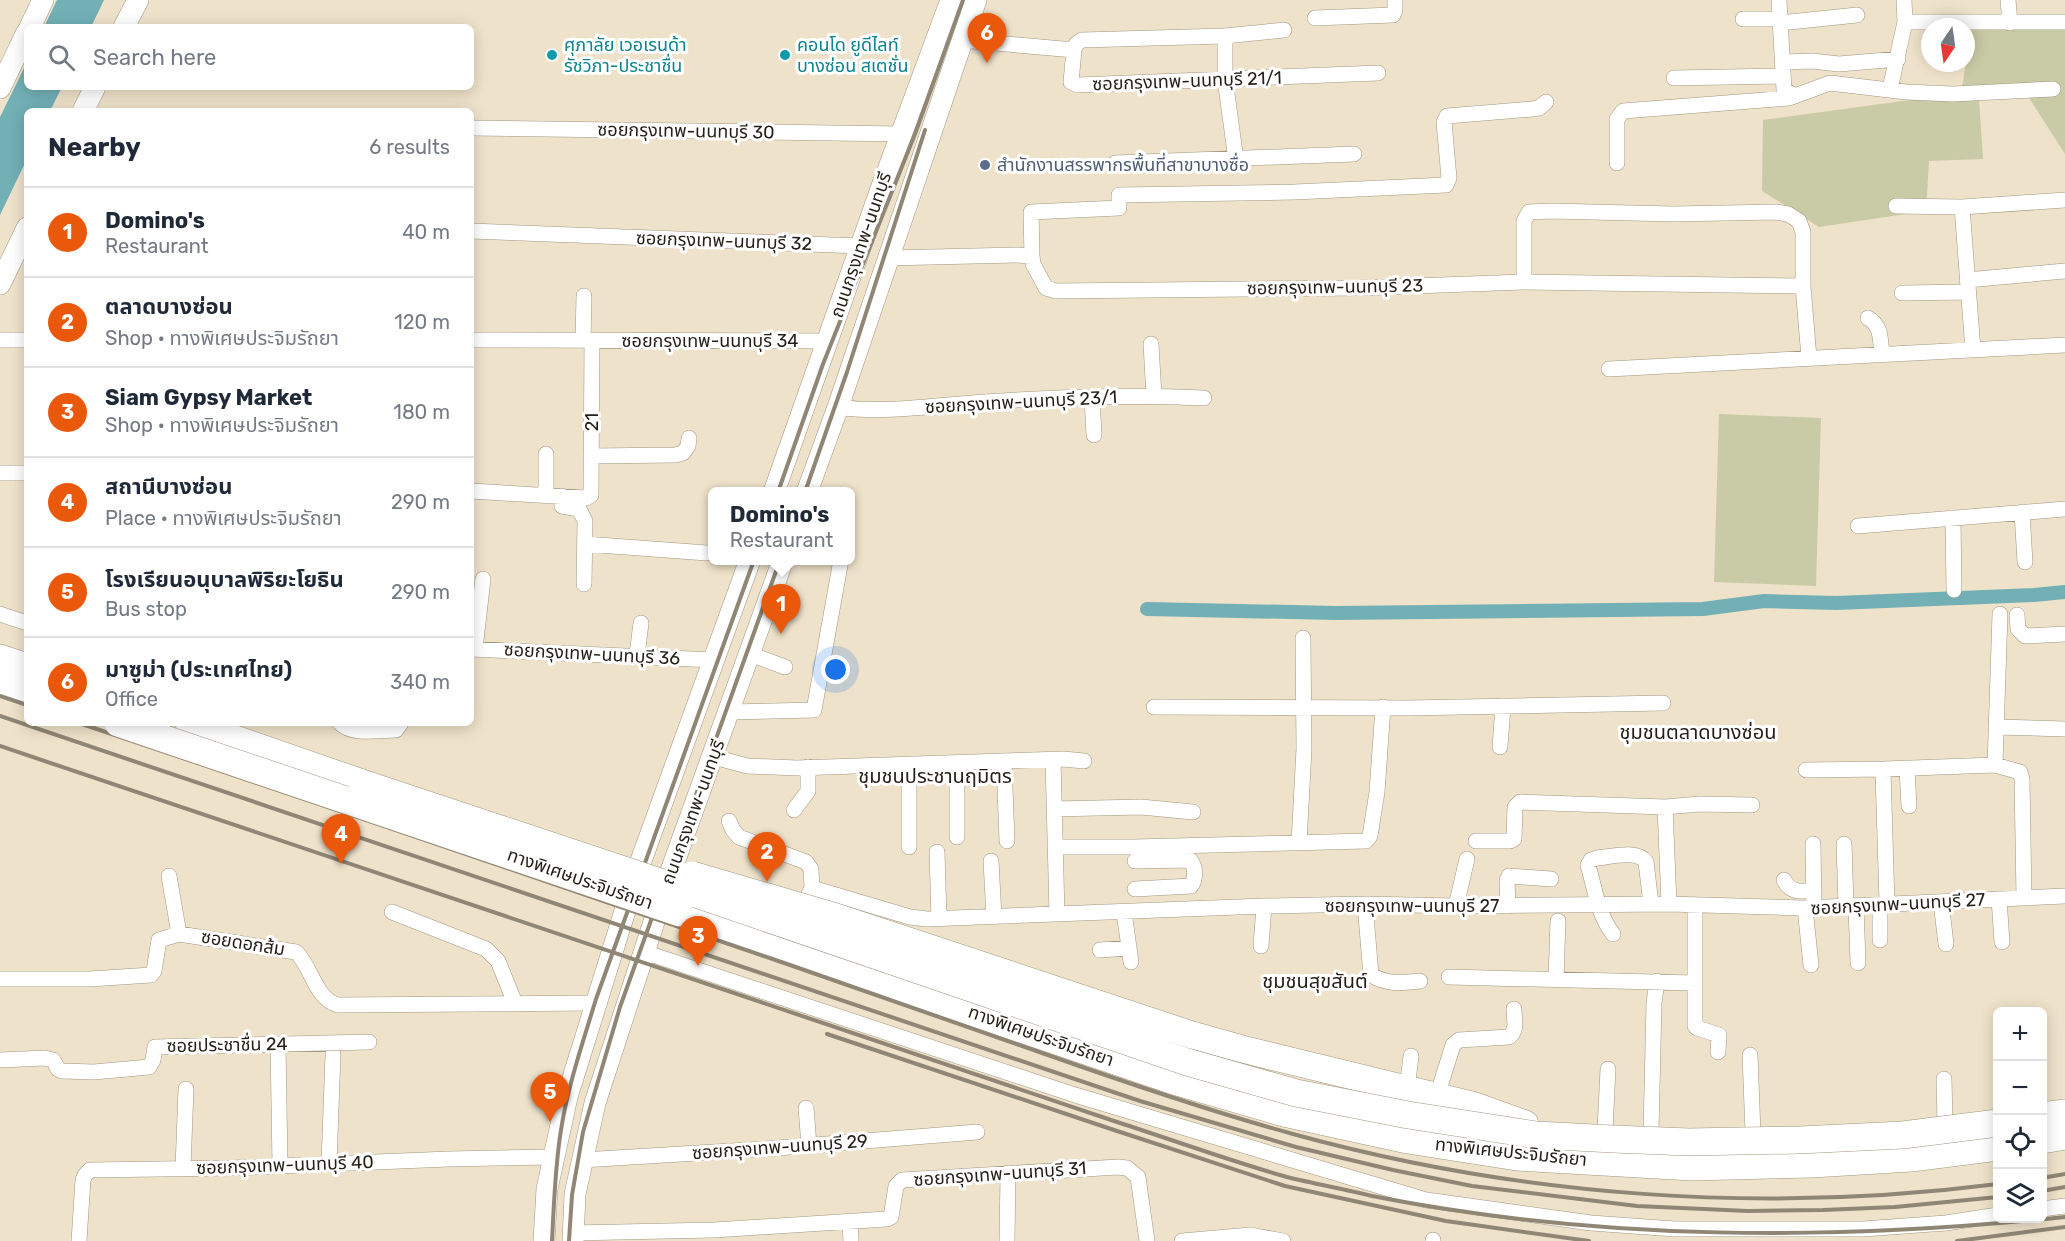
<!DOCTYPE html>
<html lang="en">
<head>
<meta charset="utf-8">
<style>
  body { margin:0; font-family:Rubik,"Noto Sans Thai",sans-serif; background:#f6f6f7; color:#1f2937 }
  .controls { position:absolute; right:18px; bottom:18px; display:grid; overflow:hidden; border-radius:9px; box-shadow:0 3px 15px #0003 }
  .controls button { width:54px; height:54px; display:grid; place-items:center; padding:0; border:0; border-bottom:2px solid #e0e1e3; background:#fff; color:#1f2937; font:30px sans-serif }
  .compass { position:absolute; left:1921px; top:18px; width:54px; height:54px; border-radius:50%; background:#fff; box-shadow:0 3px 15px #0003; rotate:193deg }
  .you { position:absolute; left:836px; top:670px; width:21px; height:21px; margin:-15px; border:4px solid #fff; border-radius:50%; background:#1a73e8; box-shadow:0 0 0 9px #1a73e833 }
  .badge { display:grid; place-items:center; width:39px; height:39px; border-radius:50%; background:#ea580c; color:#fff; font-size:20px; font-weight:700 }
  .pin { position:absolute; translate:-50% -50px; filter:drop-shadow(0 2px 3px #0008) }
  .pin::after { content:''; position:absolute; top:32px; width:21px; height:18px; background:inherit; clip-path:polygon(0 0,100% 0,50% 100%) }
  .popup { position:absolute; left:708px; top:487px; width:147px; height:78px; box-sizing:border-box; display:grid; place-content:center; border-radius:9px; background:#fff; filter:drop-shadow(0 2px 4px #0005); font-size:20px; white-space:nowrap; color:#747a83 }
  .popup b { font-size:22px; color:#1f2937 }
  .popup::after { content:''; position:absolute; left:50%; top:100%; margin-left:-12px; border:12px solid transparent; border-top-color:#fff }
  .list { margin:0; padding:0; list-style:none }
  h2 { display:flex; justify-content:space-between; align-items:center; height:78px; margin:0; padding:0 24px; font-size:26px }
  h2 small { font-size:20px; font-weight:400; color:#747a83 }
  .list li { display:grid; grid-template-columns:39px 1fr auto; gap:18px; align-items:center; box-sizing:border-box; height:90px; padding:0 24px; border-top:2px solid #e0e1e3 }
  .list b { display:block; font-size:22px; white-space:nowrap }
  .list p { margin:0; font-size:20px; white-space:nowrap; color:#747a83 }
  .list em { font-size:20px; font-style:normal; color:#747a83 }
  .icon { flex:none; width:33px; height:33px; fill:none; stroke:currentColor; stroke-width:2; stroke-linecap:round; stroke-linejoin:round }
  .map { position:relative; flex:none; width:2065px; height:1241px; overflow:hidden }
  .search { position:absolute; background:#fff; box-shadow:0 3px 15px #0003; left:24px; top:24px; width:450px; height:66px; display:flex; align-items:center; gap:15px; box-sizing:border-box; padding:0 21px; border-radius:9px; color:#747a83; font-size:22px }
  .panel { position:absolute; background:#fff; box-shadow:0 3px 15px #0003; left:24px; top:108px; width:450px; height:618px; border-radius:9px }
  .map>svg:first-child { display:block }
</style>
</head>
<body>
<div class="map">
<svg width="2065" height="1241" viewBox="0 0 2065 1241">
  <rect width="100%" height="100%" fill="#efe2ca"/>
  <path fill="#c8cba5" d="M2065,20V154L2024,90L1979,99L1983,159L1929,161L1926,211L1819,227L1762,191L1763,120L1961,93L1966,63L1969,24Z
    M1719,414L1821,418L1816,586L1714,582Z"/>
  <path fill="#72b0b6" d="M57,0H104L91,27H44Z
    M27,62V87H62L50,111H27V159L0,215V117Z"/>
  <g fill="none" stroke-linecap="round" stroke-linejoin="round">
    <path stroke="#72b0b6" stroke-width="14" d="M1147,609L1336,613L1703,609L1764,601L1836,603L2034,595L2065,592"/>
    <defs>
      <path id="street" d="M2008,0L2010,23
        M1315,18L1393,15L1395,10V0
        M1743,19H1780
        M1905,22H2065
        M1780,23L1857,15
        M1225,36V79L1236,160
        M961,40L1074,50L1071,82L1078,85L1378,73
        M1074,50L1076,44L1082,40L1225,36L1284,30
        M1783,62L1812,61L1839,64L1898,59
        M1674,78L1783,76
        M1890,89L1905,22L1904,0
        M1789,98L1830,83L1906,92L1953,94L2053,89
        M471,128L902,134
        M1115,163L1354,154
        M1617,163V119L1623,111L1789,98L1790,93L1784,90L1779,0
        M1896,206L1962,207
        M471,231L860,246
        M1032,256L1031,212L1119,208V195L1294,192L1446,185L1449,178L1444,122L1447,116L1532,109L1539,108L1546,102
        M888,258L1017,255L1032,256L1033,264L1046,288L1056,291L1358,288L1524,282L1803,286
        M1967,280L2065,271
        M1524,282V221L1529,212L1551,211L1673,214L1776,212L1788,214L1799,221L1803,232V286L1809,358
        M1902,293L1968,292
        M1868,318C1882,326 1880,340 1882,354
        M0,340H27
        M471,340L828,341
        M583,340L584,296
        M1151,344L1154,396
        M1973,350L1962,207L2065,200
        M1609,369L2065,345
        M1092,398L1094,435
        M838,407C882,414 939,405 984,402C1057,397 1131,395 1204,398
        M546,454V495
        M591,456L675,455L683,453L688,446L689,438
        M0,473H27
        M471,491L586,498L591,495L592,341
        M562,496V506L579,509L585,521L584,584
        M2022,512L2025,562
        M1953,518L1954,590
        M1858,526L2065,509
        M585,544L707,553
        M0,614L27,623
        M2017,615L2018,629L2025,636L2065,634
        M471,649L714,660
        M475,649L483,579
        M750,654L785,667
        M637,655L641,623
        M1154,707L1408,708L1663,703
        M730,712L814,710L841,560
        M340,723C352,736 380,730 396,730L401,723
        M1996,727L2065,729
        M1500,747L1503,706
        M714,757L747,766L797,768L1063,759L1084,761
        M1053,760L1057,914
        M1004,762L1007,841
        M909,765V847
        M1995,765L2020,772L2022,779L2024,898
        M1907,768L1909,806
        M1806,770L1884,769
        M1665,807L1700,804L1752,805
        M1054,809L1141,807L1193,812
        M794,810L808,791V767
        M729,821L733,830L739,837L806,862L811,869L812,888
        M957,837V763
        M1476,841H1510L1514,839L1515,807L1520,802L1665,807L1669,904
        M1299,843L1304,749L1303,638
        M1813,844L1814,907
        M1844,844L1846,906
        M1055,847H1134L1366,841L1370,836L1377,792L1383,707
        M937,852L939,918
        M991,861L994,917
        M1135,861L1190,860C1196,867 1196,879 1191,886L1135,889
        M169,876L179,934
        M1784,880C1790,893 1801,892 1814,890
        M1999,899L2002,942
        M1941,902L1946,944
        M1365,904L1371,975C1388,985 1402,983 1420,981
        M1887,904L1883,771L1884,769L1995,765L2000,614
        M1695,905V1026L1697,1028L1719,1035L1718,1052
        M1880,905V940
        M1456,906L1467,859
        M1508,906L1507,880L1509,876L1551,879
        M1856,906L1858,963
        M1805,908L1811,965
        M392,912L486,949L498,961L515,1003
        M1124,912L1131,962
        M799,913L812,888L910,917L927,919L1264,906L1365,904L1456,906L1669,904L1805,908L2065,896
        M1613,934C1598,915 1595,889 1588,865L1591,860L1597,858C1610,857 1638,849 1646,862L1651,904
        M1261,946L1264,906
        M1100,950L1129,948
        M644,952L1075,1095L1426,1200L1591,1223L1675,1229H1863L1946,1223L1998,1215
        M1449,977L1694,983
        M0,979H90L151,975L154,971L159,940L179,934L296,952C312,967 315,999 338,1005L595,1003
        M1556,979L1558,921
        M278,1044L280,1165
        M1750,1055L1753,1133
        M0,1060L45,1058L53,1060L58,1069L62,1071L94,1072L149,1067L153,1060L155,1047L369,1042
        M1944,1079L1945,1123
        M1407,1089L1411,1056
        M1437,1096L1453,1045L1459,1040L1509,1037C1518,1030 1514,1019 1514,1009
        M806,1108L809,1145
        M1605,1130L1608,1069
        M1651,1132L1654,1003L1657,981
        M582,1160L765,1149L977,1132
        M329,1164L333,1054
        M183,1168L186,1089
        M2042,1209L2065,1206
        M850,1222L851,1241
        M572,1233L714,1230L887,1219L891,1217L896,1186L902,1180L1118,1167L1127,1168L1138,1177L1147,1241
        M1433,1240V1241
        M79,1241L83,1180L85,1175L90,1170L231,1168L449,1159L553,1157
        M1007,1241L1008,1173
        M1182,1241L1250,1235L1283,1241"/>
      <path id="secondary" d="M30,27L43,0
        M124,27L138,0
        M0,88L27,32
        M83,111L95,87
        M0,284L27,228
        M774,492L881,189L951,0
        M807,492L838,407L976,0
        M544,1241L547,1189L567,1097L638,869L750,560
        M573,1241L575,1194L595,1103L667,882L783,560"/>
      <path id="highway" d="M0,658L27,667
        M0,683L27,692
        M189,723L362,783
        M680,913L1174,1081L1284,1113L1408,1140L1517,1157L1692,1167L1812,1164L1911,1158L1998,1147
        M1192,1035L1242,1049L1472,1105L1525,1124
        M2042,1116L2065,1113
        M2042,1140L2065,1136"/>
    </defs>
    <use href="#street" stroke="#a2967f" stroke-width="16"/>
    <use href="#secondary" stroke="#a2967f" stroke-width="22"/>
    <use href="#highway" stroke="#a2967f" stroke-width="28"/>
    <use href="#street" stroke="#fff" stroke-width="15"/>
    <use href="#secondary" stroke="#fff" stroke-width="21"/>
    <use href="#highway" stroke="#fff" stroke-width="27"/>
    <path stroke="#908675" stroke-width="4" d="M778,492L823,364L915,134L963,0
      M805,492L847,372L925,130
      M0,696L27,705
      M0,716L1140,1101L1296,1147L1393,1170L1472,1186L1637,1206L1748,1211L1823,1210L1895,1207L1998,1197
      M79,723C316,803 554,883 790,965C875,995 960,1025 1045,1054C1127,1083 1209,1111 1293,1134C1522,1197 1762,1214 1998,1184
      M0,746L1117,1122C1173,1140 1230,1161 1287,1177C1315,1184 1344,1189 1372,1196C1601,1241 1833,1241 2065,1217
      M827,1034L1114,1130L1285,1186L1446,1221L1589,1241
      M2042,1178L2065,1174
      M2042,1191L2065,1187
      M552,1241C554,1204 555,1166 561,1130C568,1085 583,1042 596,999L754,560
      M569,1241L572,1195L583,1132L620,1007L780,560
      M1957,1241L2065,1227"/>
    <defs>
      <path id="highway-bridge" d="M118,723L680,913
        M362,783L696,894L1187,1062L1296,1093L1408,1115L1536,1135L1613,1139L1689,1142L1800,1140L1903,1135L1998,1123
        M692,875L836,917L1192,1035"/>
    </defs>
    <use href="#highway-bridge" stroke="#a2967f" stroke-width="28" stroke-linecap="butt"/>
    <use href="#highway-bridge" stroke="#fff" stroke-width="27"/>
  </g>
  <g fill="#0f9aa8" stroke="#fff" stroke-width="2">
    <circle cx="552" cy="55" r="6"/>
    <circle cx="785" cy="55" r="6"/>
  </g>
  <circle fill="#5c6f8a" stroke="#fff" stroke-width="2" cx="985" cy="165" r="6"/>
  <g text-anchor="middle" stroke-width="6" stroke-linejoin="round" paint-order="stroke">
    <g font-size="18" fill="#0d838f" stroke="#fff" text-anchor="start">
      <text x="564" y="51">ศุภาลัย เวอเรนด้า<tspan x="564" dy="21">รัชวิภา-ประชาชื่น</tspan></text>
      <text x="797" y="51">คอนโด ยูดีไลท์<tspan x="797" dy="21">บางซ่อน สเตชั่น</tspan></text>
    </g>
    <g font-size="18" fill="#241f16" stroke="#fff">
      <text transform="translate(1187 81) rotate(-2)" y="6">ซอยกรุงเทพ-นนทบุรี 21/1</text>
      <text transform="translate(686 131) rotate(1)" y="6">ซอยกรุงเทพ-นนทบุรี 30</text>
      <text transform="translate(724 241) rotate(2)" y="6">ซอยกรุงเทพ-นนทบุรี 32</text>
      <text transform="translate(861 245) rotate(-71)" y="6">ถนนกรุงเทพ-นนทบุรี</text>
      <text transform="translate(1335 287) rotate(-1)" y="6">ซอยกรุงเทพ-นนทบุรี 23</text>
      <text x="710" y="347">ซอยกรุงเทพ-นนทบุรี 34</text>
      <text transform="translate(1021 402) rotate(-3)" y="6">ซอยกรุงเทพ-นนทบุรี 23/1</text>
      <text transform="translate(592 422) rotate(-90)" y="6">21</text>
      <text transform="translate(592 654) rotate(3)" y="6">ซอยกรุงเทพ-นนทบุรี 36</text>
      <text transform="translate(693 812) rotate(-70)" y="6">ถนนกรุงเทพ-นนทบุรี</text>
      <text transform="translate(580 879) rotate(19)" y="6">ทางพิเศษประจิมรัถยา</text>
      <text transform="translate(1898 904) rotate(-3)" y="6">ซอยกรุงเทพ-นนทบุรี 27</text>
      <text x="1412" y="912">ซอยกรุงเทพ-นนทบุรี 27</text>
      <text transform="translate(243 943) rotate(9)" y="6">ซอยดอกส้ม</text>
      <text transform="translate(1041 1036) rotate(19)" y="6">ทางพิเศษประจิมรัถยา</text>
      <text transform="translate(227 1045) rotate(-1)" y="6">ซอยประชาชื่น 24</text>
      <text transform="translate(780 1147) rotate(-4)" y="6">ซอยกรุงเทพ-นนทบุรี 29</text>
      <text transform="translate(1511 1152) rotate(6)" y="6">ทางพิเศษประจิมรัถยา</text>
      <text transform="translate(285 1165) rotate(-2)" y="6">ซอยกรุงเทพ-นนทบุรี 40</text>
      <text transform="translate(1000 1174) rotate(-4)" y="6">ซอยกรุงเทพ-นนทบุรี 31</text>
    </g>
    <g font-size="18" fill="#4e5e75" stroke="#fff" text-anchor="start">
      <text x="997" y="171">สำนักงานสรรพากรพื้นที่สาขาบางซื่อ</text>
    </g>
    <g font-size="20" fill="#241f16" stroke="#fff">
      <text x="1698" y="739">ชุมชนตลาดบางซ่อน</text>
      <text x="935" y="783">ชุมชนประชานฤมิตร</text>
      <text x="1315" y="988">ชุมชนสุขสันต์</text>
    </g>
  </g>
</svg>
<div class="controls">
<button>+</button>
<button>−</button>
<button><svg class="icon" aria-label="locate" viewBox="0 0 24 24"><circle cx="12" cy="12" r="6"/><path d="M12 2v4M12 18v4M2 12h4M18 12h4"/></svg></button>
<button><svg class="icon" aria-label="layers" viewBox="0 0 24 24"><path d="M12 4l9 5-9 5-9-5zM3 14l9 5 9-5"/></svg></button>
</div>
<svg class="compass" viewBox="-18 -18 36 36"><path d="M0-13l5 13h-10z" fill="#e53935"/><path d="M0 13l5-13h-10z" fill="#747a83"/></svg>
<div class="you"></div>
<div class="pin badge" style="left:781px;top:634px">1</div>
<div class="popup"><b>Domino's</b>Restaurant</div>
<div class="pin badge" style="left:767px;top:882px">2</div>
<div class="pin badge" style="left:698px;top:966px">3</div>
<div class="pin badge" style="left:341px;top:864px">4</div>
<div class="pin badge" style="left:550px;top:1122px">5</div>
<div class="pin badge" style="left:987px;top:63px">6</div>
<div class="search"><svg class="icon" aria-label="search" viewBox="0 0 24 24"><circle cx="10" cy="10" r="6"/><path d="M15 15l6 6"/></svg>Search here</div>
<section class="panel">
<h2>Nearby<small>6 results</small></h2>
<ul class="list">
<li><span class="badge">1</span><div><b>Domino's</b><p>Restaurant</p></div><em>40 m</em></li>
<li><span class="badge">2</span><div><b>ตลาดบางซ่อน</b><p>Shop · ทางพิเศษประจิมรัถยา</p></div><em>120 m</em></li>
<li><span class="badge">3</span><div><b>Siam Gypsy Market</b><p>Shop · ทางพิเศษประจิมรัถยา</p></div><em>180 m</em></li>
<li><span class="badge">4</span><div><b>สถานีบางซ่อน</b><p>Place · ทางพิเศษประจิมรัถยา</p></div><em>290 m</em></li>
<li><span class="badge">5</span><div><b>โรงเรียนอนุบาลพิริยะโยธิน</b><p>Bus stop</p></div><em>290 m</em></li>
<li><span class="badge">6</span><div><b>มาซูม่า (ประเทศไทย)</b><p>Office</p></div><em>340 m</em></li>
</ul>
</section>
</div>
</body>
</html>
